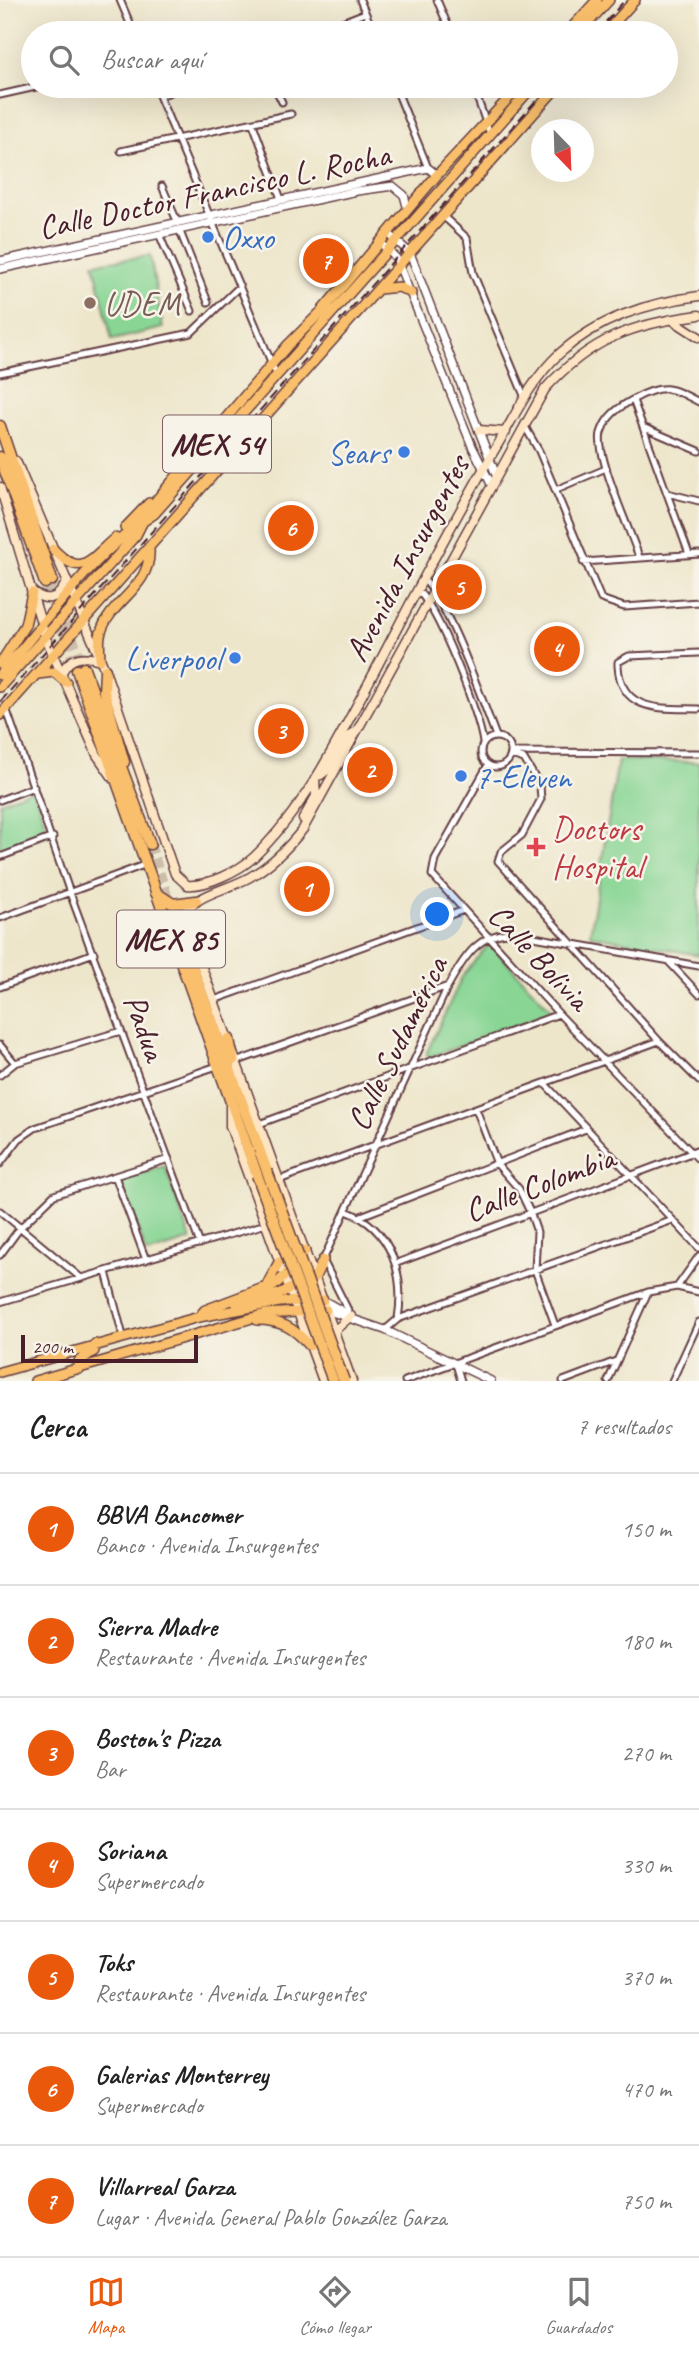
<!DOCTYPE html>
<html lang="es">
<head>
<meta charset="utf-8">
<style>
  body { margin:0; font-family:Caveat,sans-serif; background:#f2f2f2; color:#222 }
  .compass { position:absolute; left:531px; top:119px; width:63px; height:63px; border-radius:50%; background:#fff; box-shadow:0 7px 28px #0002; rotate:157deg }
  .scale { position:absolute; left:21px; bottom:18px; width:177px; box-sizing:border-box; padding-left:7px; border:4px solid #4a1f2b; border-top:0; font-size:19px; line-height:24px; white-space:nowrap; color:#4a1f2b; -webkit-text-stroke:5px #f7f3e8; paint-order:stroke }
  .you { position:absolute; left:438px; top:915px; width:24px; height:24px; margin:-18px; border:5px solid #fff; border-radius:50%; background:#1a73e8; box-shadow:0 0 0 10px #1a73e833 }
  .badge { display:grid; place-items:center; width:46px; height:46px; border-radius:50%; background:#ea580c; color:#fff; font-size:23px; font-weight:700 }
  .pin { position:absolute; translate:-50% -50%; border:4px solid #fff; box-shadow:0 2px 7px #0006 }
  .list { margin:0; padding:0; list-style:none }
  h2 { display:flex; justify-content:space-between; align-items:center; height:91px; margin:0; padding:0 28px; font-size:30px }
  h2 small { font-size:23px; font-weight:400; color:#767676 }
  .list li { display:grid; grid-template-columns:46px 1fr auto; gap:21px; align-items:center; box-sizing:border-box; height:112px; padding:0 28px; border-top:2px solid #e0e0e0 }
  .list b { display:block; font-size:26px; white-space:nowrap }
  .list p { margin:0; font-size:23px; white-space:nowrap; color:#767676 }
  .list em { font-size:23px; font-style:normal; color:#767676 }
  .icon { flex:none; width:38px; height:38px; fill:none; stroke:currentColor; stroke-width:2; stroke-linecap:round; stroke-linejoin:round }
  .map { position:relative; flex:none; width:699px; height:1381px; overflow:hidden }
  .search { position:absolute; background:#fff; box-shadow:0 7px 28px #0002; left:21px; right:21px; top:21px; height:77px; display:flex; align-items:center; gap:18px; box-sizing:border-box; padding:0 24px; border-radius:38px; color:#767676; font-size:26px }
  .sheet { height:875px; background:#fff }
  nav { display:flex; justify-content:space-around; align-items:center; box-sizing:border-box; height:98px; border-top:2px solid #e0e0e0; background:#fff; font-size:19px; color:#767676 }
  nav a { display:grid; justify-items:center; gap:4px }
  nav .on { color:#ea580c }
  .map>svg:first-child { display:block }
</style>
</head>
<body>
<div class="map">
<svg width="699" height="1381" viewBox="0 0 699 1381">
  <rect width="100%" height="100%" fill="#f7f3e8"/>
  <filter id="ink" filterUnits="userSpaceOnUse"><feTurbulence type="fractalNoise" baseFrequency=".0143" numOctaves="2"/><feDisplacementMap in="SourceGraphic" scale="14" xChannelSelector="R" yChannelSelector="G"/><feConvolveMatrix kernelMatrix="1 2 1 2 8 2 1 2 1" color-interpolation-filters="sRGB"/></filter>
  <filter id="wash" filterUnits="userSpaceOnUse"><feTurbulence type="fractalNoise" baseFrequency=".00686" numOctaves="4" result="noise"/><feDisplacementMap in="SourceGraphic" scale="28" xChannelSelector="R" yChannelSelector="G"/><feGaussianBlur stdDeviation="1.57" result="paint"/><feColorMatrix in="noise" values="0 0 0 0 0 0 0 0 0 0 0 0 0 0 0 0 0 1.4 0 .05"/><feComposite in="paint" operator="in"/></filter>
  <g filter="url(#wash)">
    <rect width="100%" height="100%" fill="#eee6cb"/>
    <path fill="#88d594" stroke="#697a60" stroke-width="2" d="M150,256L163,328L112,340L94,263Z
      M618,760L699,762V955L590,935Z
      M33,789L49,834L0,852V802Z
      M487,946H492L554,1013L427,1058L426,1054L463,975Z
      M165,1166L191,1240L147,1254L120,1180Z"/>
  </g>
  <g filter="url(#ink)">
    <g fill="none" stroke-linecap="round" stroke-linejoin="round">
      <path stroke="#cdbeab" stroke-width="10" stroke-dasharray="10 5" stroke-linecap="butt" d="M52,580L82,664
        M45,583L77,670
        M150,844L178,928"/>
      <defs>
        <path id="pedestrian" d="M555,490L607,468"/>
        <path id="minor" d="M120,0L134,33
          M360,0L374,33
          M437,0L451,33
          M314,33L365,13
          M155,86L277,376
          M274,86L282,102
          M395,86L428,168
          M473,86L490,134
          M0,95L40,86
          M160,96L186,86
          M253,124L281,199
          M121,151L291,114
          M162,186L177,221
          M444,217L467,238L473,273L525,398
          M179,229L208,302
          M159,234L192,311
          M0,373L191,333L240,286
          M633,400L689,554
          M524,425L539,451L601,599L624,607L699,602
          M645,428L699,451
          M667,493L699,501
          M639,557C631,532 595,455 601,433C606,416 619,407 634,399C663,383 670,387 699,402
          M583,562L699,554
          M424,580C449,604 482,700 496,736
          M418,591C438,608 480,715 483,743
          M699,653L629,656L618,662V666C621,714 664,708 699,709
          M6,708L70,893L200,1244
          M481 752a15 15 0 1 1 30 0a15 15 0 1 1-30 0Z
          M514,752L699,753
          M511,755L524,759L540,786L541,799L522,835L501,852L498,861L659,1041L699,1081
          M488,765L435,859L432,875L559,1014L699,1160
          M0,800L34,787
          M0,857L53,837
          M0,918L144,865
          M669,962L699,994
          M0,987L94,953
          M214,1000L464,910
          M0,1045L15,1063
          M238,1061L448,986
          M0,1075L15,1063L121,1031
          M546,1085L699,1248
          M476,1109L497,1164L519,1189L530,1212L537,1232L535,1270L555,1325
          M259,1124L559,1014
          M0,1164L19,1139L35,1128L217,1066
          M115,1176L146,1260
          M279,1180L659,1041
          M0,1211L81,1278
          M346,1211C392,1228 405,1275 398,1319
          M361,1216L586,1129
          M0,1255L20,1228L54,1195L169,1159
          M323,1260L448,986C463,959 478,933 511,933L699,966
          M323,1260L351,1316
          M397,1263L699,1150
          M106,1272L123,1336
          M677,1287L699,1256
          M0,1302L266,1224
          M385,1330L398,1319L673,1220
          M456,1364L461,1381
          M405,1381L648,1292L677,1287L699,1292
          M563,1381L616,1361
          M608,1381L648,1292
          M672,1381L699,1322"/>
        <path id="tertiary" d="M389,234L410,253L496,475
          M381,243L396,258L472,446L491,484
          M0,261L428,168L437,175
          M0,269L357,191L393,186L404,195L408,210
          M323,1300L344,1312
          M326,1310L385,1330L491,1381"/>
        <path id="secondary" d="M671,319L699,337
          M479,430L506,432
          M16,461L105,670L175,874L187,885C206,887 240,870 254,857C304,809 336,744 368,684C409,606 449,527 494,451C514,418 530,381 559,354C599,318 647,303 699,296
          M0,487L45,636L97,755L113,778
          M32,591C46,603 58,600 66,583
          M62,672C70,656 84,655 100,660
          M321,775C337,764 338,741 355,732
          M303,819L316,796L315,779
          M230,1100V1126L323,1381
          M334,1331L351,1316
          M352,1381L188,929L186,910C202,893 229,889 250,877C271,865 288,848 303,829L545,389C591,338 633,324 699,315"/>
        <path id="primary" d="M567,33L597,0
          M579,33L609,0
          M605,33L635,0
          M379,289L399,287L411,293
          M125,528L149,503
          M53,549C82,579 89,560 115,538
          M100,660C100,651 98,641 101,632C111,600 152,587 149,549
          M0,664L25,625L32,593
          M38,674L54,672L66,682
          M0,675C48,620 92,553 154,514L533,86
          M0,687L136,535L149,509L288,345L321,312L437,175L520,86
          M0,715L558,86
          M261,1302L315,1277L323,1260
          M237,1307C267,1294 286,1279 305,1251
          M199,1317L205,1310L266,1287L279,1262
          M257,1320C281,1320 294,1328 310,1346
          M79,1369V1361L94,1351L95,1344
          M0,1372L199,1317L280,1302L323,1300
          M35,1381L266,1314L326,1310"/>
        <path id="trunk" d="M0,426L52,580
          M0,457L45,583
          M84,668L150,844
          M77,670L257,1175
          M105,670L104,692L124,762
          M156,893L173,904L196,901
          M178,928L267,1171
          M229,1039L233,1060"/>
      </defs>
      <use href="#pedestrian" stroke="#633d43" stroke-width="8"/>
      <use href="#minor" stroke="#633d43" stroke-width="9"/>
      <use href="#tertiary" stroke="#633d43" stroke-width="10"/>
      <use href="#secondary" stroke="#633d43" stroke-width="11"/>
      <use href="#primary" stroke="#633d43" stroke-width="12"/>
      <use href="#trunk" stroke="#633d43" stroke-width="13"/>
      <use href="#pedestrian" stroke="#fff" stroke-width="4.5"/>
      <use href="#minor" stroke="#fff" stroke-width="5"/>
      <use href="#tertiary" stroke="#fff" stroke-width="7"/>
      <use href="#secondary" stroke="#fde5c4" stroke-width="8"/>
      <use href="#primary" stroke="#f9bf6c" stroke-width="9"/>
      <use href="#trunk" stroke="#f9bf6c" stroke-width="10"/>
      <path stroke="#4a1f2b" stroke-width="2" stroke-dasharray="10 5" stroke-linecap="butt" d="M596,33L625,0
        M0,702L549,86"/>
      <defs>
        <path id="trunk-bridge" d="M267,1171L344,1381
          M257,1175L333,1381"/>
      </defs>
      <use href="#trunk-bridge" stroke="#633d43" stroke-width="13" stroke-linecap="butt"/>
      <use href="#trunk-bridge" stroke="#f9bf6c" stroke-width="10"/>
    </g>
  </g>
  <g fill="#3f7fe0" stroke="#f7f3e8" stroke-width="2.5">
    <circle cx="208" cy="237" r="7"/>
    <circle cx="404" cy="452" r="7"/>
    <circle cx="235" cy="658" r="7"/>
    <circle cx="461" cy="776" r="7"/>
  </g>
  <circle fill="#8d6e63" stroke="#f7f3e8" stroke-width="2.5" cx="90" cy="303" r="7"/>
  <path fill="#e0444e" stroke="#f7f3e8" stroke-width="2.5" d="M532.5 836.5h7v7h7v7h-7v7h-7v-7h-7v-7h7z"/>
  <g text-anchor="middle" stroke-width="5" stroke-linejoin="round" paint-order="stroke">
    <g fill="#f7f3e8" stroke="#7e5f64" stroke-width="2">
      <rect x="163" y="415.5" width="108" height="57" rx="5"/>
      <rect x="117" y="910.5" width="108" height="57" rx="5"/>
    </g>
    <g font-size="32" font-weight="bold" fill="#4a1f2b">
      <text x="217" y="455">MEX 54</text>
      <text x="171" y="950">MEX 85</text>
    </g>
    <g font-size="33" fill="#4a1f2b" stroke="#f7f3e8">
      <text transform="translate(214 190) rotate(-12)" y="12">Calle Doctor Francisco L. Rocha</text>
      <text transform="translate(406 558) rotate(-62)" y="12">Avenida Insurgentes</text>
      <text transform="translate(540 956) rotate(47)" y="12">Calle Bolivia</text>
      <text transform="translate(146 1027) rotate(70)" y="12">Padua</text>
      <text transform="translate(396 1043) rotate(-64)" y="12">Calle Sudamérica</text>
      <text transform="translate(539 1183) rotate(-21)" y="12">Calle Colombia</text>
    </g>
    <g font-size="33" fill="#366cbe" stroke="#f7f3e8" text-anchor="start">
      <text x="222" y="249">Oxxo</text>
      <text x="390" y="464" text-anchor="end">Sears</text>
      <text x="221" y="670" text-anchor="end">Liverpool</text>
      <text x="475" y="788">7-Eleven</text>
    </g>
    <g font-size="33" fill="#785e54" stroke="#f7f3e8" text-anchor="start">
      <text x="104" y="315">UDEM</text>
    </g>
    <g font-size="33" fill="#be3a42" stroke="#f7f3e8" text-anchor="start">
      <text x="552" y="840">Doctors<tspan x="552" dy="38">Hospital</tspan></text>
    </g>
  </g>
</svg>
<svg class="compass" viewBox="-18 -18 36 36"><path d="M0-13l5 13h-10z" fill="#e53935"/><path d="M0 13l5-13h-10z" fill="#767676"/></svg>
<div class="scale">200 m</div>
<div class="you"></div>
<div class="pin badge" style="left:307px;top:889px">1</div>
<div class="pin badge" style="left:370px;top:770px">2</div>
<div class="pin badge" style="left:281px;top:731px">3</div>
<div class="pin badge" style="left:557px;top:649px">4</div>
<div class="pin badge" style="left:459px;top:587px">5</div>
<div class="pin badge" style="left:291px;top:528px">6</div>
<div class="pin badge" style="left:326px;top:261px">7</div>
<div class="search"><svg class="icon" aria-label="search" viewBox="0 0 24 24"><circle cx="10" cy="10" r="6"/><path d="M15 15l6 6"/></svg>Buscar aquí</div>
</div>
<section class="sheet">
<h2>Cerca<small>7 resultados</small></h2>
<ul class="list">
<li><span class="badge">1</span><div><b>BBVA Bancomer</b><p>Banco · Avenida Insurgentes</p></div><em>150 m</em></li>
<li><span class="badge">2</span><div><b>Sierra Madre</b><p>Restaurante · Avenida Insurgentes</p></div><em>180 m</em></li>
<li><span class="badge">3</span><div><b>Boston's Pizza</b><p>Bar</p></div><em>270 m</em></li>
<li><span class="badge">4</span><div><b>Soriana</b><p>Supermercado</p></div><em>330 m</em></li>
<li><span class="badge">5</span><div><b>Toks</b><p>Restaurante · Avenida Insurgentes</p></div><em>370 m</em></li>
<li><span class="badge">6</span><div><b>Galerias Monterrey</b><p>Supermercado</p></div><em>470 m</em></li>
<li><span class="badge">7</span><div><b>Villarreal Garza</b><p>Lugar · Avenida General Pablo González Garza</p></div><em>750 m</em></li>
</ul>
</section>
<nav>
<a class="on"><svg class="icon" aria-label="map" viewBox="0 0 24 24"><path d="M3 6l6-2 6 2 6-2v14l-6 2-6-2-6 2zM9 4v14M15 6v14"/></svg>Mapa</a>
<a><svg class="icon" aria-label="directions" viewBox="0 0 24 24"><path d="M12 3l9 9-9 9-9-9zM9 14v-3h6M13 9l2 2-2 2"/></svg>Cómo llegar</a>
<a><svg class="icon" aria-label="saved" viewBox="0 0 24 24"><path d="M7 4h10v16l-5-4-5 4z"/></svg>Guardados</a>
</nav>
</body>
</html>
